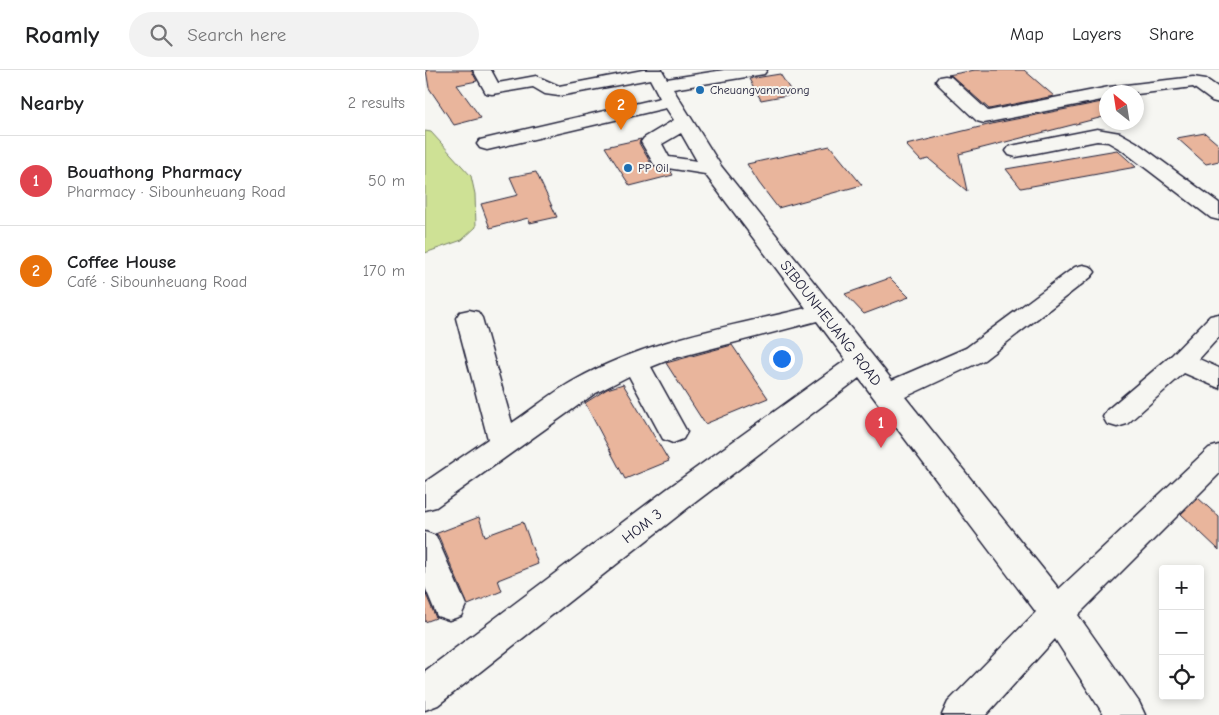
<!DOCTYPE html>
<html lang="en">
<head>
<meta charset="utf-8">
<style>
  body { margin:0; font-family:"Comic Neue",sans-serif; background:#f2f2f2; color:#202124 }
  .controls { position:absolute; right:15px; bottom:15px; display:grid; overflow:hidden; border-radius:5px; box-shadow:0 2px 8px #0003 }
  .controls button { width:45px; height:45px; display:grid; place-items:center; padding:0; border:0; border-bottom:1px solid #e0e0e0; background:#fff; color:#202124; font:25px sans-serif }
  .compass { position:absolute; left:674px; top:15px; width:45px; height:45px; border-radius:50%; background:#fff; box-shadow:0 2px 8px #0003; rotate:330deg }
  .you { position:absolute; left:356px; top:288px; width:18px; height:18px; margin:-12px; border:4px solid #fff; border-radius:50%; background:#1a73e8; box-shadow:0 0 0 8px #1a73e833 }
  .badge { display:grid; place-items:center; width:32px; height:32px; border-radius:50%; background:#0f766e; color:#fff; font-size:16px; font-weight:700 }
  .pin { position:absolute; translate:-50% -41px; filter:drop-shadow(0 1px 2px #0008) }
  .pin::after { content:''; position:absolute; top:26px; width:18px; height:15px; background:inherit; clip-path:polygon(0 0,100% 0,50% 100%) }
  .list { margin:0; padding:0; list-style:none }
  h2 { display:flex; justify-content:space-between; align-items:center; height:65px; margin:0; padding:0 20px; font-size:21px }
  h2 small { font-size:16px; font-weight:400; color:#757577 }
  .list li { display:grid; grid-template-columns:32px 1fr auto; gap:15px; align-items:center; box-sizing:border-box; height:90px; padding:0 20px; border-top:1px solid #e0e0e0 }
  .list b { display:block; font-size:19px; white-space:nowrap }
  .list p { margin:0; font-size:16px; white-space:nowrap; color:#757577 }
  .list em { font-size:16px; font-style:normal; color:#757577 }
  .icon { flex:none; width:28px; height:28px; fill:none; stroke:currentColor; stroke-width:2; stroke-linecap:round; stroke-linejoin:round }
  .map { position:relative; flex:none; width:794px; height:645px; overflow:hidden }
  header { display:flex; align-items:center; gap:30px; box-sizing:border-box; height:70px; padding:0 25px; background:#fff; border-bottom:1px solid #e0e0e0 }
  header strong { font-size:24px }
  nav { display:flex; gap:28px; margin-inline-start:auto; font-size:18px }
  .search { width:350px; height:45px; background:#f2f2f2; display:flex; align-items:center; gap:12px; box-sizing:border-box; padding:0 18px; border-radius:28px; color:#757577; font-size:19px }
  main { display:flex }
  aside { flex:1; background:#fff }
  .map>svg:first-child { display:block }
</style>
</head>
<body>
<header>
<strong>Roamly</strong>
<div class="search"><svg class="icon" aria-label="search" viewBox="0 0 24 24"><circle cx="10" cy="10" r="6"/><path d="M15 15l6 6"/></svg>Search here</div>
<nav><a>Map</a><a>Layers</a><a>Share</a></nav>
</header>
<main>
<aside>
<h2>Nearby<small>2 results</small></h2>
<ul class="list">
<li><span class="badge" style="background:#e0444e">1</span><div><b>Bouathong Pharmacy</b><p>Pharmacy · Sibounheuang Road</p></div><em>50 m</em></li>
<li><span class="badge" style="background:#e8710a">2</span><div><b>Coffee House</b><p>Café · Sibounheuang Road</p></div><em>170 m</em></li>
</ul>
</aside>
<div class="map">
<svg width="794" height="645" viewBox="0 0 794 645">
  <rect width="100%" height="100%" fill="#f6f6f2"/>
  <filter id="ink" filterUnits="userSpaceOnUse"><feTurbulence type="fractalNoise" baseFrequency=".02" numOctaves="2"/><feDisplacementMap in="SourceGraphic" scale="10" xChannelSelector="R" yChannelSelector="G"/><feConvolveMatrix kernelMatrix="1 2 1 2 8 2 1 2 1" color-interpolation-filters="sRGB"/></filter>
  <g filter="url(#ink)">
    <path fill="#cee195" stroke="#788268" d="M0,61L6,62L46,106L50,124L51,157L37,170L0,183Z"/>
    <path fill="#e9b59c" stroke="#22223b" d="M1,0H46L52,11L32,15L56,48L29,55L4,18Z
      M550,0H599L629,26L564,39L527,6L523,5Z
      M355,4L368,24L336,30L324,9Z
      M682,31V46L534,84L542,121L504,89L496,91L481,75L571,53Z
      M780,63L794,75V91L781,94L752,68Z
      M216,69L214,73L228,97L245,100L248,105L205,116L180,77Z
      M405,76L437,115L353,138L334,113L322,94Z
      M692,80L711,97L596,118L581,99Z
      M111,102L132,147L105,153L103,148L65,158L56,134L93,125L85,107Z
      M465,208L484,227L439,244L420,224Z
      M307,275L343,328L280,354L241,293Z
      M198,314L244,391L200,409L160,333L182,319Z
      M773,428L794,447V480L756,444Z
      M54,447L60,466L98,452L113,494L73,510L77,521L43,535L13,465L10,464Z
      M0,522L11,548L0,552Z"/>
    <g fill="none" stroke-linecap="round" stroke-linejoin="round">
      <defs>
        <path id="minor" d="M48,0H66L73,13L111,6L134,16L218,0H237L242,9L299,0H342L339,4L333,5L248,19L296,96L467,310L541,278L650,197L658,195L666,197L670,202L666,207L559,290L480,327L634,519L784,378L794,375V404L653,545L714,632L720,645H679L630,569L561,645H517L523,632L611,542L434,308L264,437L13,635L0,640V601L242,419L421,290L392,251L246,289L226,297L262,362L258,369L248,373L238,369L204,306L169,324L11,437L0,440V412L63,369L31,248L35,242L44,240L53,242L57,248L87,353C108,339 128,322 150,310C221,270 303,257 381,238L280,104L230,96L216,72L219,68L249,50L241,38L62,80L55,78L52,74L55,70L235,28L225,9L134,26L120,24L108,17L67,24L61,23ZM256,63L272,91L244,87L237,74Z
          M520,6L526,7L563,41L684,17L768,7L781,9L794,18V33L787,31L768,17L712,24V22H682V29L559,53L552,51L514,15L511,11L514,7Z
          M672,59L695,63L711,72L794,133V150L786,148L697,80L683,72L672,71L591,87L584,85L581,81L584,77L591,75Z
          M794,244V267L774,289L794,298V318L759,303L702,354L692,357L682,354L678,347L682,340L747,285L785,246Z
          M0,462L11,466L41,535L36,546L24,550L12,546L0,517Z"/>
      </defs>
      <use href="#minor" stroke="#22223b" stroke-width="3"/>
      <use href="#minor" fill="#f6f6f2" fill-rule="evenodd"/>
    </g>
  </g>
  <g fill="#1f6fb2" stroke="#f6f6f2" stroke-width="2">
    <circle cx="275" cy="20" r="5"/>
    <circle cx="203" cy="98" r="5"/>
  </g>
  <g text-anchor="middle" stroke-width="4" stroke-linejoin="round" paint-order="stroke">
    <g font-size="12" fill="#22223b" stroke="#f6f6f2" text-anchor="start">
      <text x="285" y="24">Cheuangvannavong</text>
      <text x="213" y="102">PP Oil</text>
    </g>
    <g font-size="15" fill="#22223b" stroke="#f6f6f2">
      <text transform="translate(406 253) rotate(52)" y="5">SIBOUNHEUANG ROAD</text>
      <text transform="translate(217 456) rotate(-38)" y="5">HOM 3</text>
    </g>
  </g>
</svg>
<div class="controls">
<button>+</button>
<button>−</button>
<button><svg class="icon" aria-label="locate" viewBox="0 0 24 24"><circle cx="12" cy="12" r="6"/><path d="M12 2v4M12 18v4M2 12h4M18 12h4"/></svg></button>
</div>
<svg class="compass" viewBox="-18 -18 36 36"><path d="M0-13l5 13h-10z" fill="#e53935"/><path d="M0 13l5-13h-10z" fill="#757577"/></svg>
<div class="you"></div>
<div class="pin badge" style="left:456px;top:378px;background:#e0444e">1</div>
<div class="pin badge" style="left:196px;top:60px;background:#e8710a">2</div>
</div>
</main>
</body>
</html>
